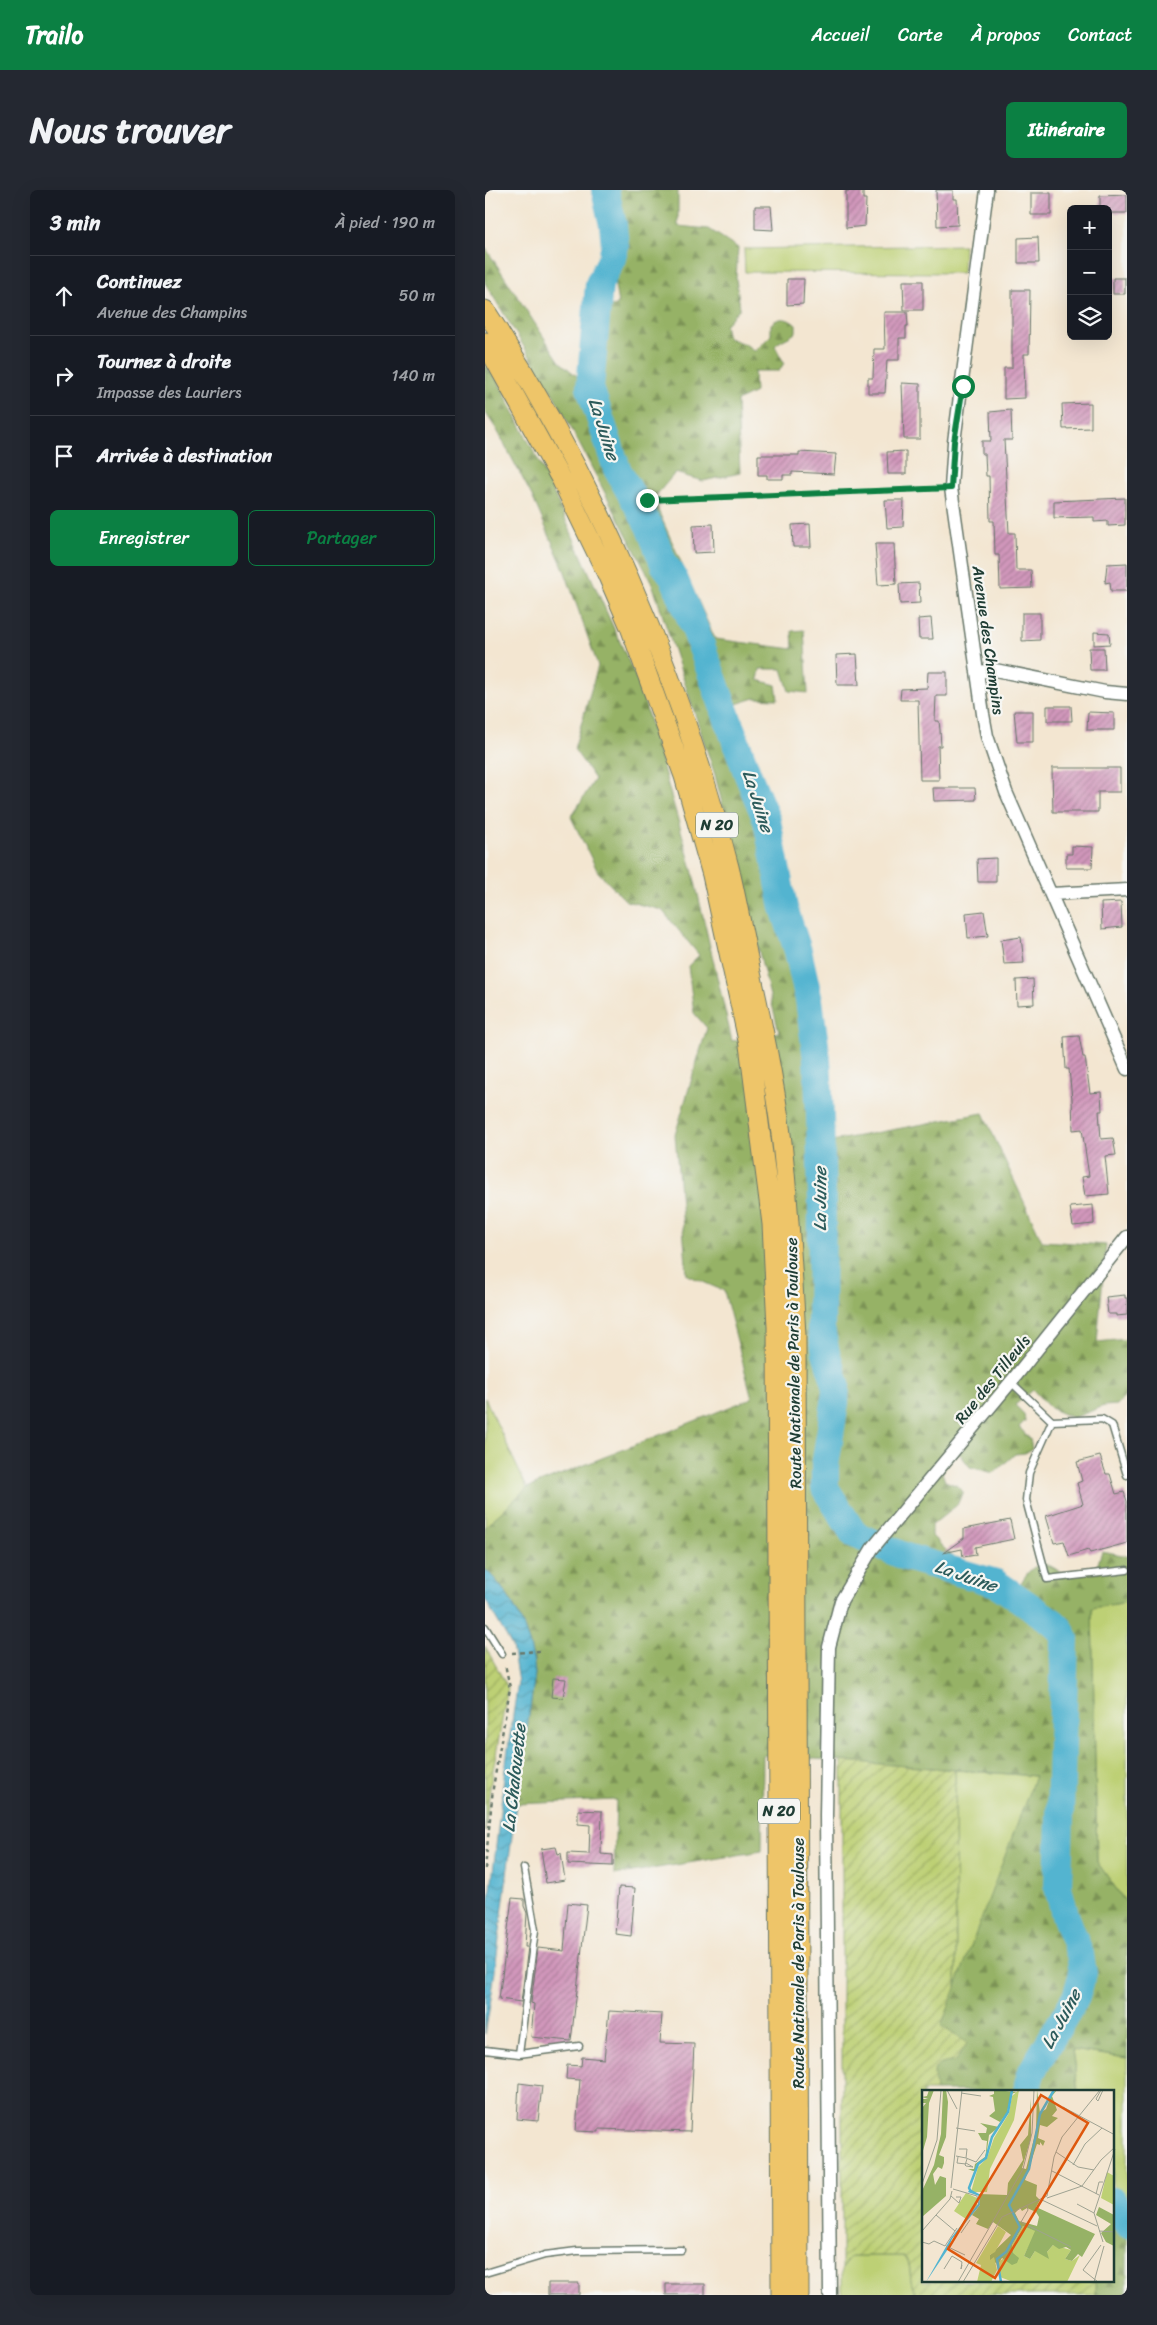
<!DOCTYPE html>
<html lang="fr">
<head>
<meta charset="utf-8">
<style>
  body { margin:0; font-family:Sriracha,sans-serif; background:#242831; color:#f1f3f6 }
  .controls { position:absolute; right:15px; top:15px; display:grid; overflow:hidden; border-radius:8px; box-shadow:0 5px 20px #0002 }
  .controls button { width:45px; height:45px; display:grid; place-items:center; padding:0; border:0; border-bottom:1px solid #363941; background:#171b24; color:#f1f3f6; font:25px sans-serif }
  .stop { position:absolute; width:15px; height:15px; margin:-11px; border:4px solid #0b8043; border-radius:50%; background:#fff }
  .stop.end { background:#0b8043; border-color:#fff; box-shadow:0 1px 5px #0008 }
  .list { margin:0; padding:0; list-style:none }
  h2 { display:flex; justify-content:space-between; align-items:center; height:65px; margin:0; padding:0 20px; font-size:21px }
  h2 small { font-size:16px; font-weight:400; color:#9ea1a6 }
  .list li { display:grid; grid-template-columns:32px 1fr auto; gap:15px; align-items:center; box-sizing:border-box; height:80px; padding:0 20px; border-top:1px solid #363941 }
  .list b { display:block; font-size:19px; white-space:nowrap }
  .list p { margin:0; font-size:16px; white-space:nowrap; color:#9ea1a6 }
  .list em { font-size:16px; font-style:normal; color:#9ea1a6 }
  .actions { display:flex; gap:10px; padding:15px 20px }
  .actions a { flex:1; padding:11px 0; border:1px solid #0b8043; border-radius:8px; text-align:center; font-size:18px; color:#0b8043 }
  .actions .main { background:#0b8043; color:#fff }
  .icon { flex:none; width:28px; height:28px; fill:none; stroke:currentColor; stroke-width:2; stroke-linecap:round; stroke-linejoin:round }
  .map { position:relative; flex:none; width:642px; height:2105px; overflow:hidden; border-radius:8px }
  header { display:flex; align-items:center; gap:30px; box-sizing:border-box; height:70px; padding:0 25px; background:#0b8043; color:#fff }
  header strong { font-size:24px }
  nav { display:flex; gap:28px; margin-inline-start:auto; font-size:18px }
  .intro { display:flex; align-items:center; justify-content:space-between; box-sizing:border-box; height:120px; padding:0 30px }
  h1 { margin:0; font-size:35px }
  .button { padding:12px 22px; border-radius:8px; background:#0b8043; color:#fff; font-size:18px; font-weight:700 }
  main { display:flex; gap:30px; padding:0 30px }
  aside { flex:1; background:#171b24; border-radius:8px; box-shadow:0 5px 20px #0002 }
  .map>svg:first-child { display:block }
</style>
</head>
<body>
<header>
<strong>Trailo</strong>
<nav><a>Accueil</a><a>Carte</a><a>À propos</a><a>Contact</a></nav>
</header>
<div class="intro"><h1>Nous trouver</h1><a class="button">Itinéraire</a></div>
<main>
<aside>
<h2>3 min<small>À pied · 190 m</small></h2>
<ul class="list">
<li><svg class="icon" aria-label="ahead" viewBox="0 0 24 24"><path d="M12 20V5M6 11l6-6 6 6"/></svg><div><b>Continuez</b><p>Avenue des Champins</p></div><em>50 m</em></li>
<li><svg class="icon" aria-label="right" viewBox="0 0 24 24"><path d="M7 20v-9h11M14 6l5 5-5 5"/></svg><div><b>Tournez à droite</b><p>Impasse des Lauriers</p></div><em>140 m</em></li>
<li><svg class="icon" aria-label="arrive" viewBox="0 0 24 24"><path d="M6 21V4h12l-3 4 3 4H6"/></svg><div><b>Arrivée à destination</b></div></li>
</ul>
<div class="actions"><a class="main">Enregistrer</a><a>Partager</a></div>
</aside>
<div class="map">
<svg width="642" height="2105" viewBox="0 0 642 2105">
  <defs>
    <pattern id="forest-firs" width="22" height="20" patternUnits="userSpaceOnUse" patternTransform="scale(1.25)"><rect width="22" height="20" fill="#96b266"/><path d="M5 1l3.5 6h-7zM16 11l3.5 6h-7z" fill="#7a9255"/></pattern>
    <pattern id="garden-furrows" width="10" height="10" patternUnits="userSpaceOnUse" patternTransform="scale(1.25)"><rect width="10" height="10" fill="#bdd074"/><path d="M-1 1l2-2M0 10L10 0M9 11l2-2" fill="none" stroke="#99aa60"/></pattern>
    <pattern id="water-waves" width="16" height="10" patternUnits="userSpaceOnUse" patternTransform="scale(1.25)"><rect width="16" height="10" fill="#52b4d0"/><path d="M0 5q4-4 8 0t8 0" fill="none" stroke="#4394aa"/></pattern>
    <pattern id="building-hatch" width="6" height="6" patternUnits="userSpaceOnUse" patternTransform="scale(1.25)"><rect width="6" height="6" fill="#d197bb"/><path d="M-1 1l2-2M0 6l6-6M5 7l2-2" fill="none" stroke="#a97c99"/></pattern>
  </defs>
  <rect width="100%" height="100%" fill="#f6f6f2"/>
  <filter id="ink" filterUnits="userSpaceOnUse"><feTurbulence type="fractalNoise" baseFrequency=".02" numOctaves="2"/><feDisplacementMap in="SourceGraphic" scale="10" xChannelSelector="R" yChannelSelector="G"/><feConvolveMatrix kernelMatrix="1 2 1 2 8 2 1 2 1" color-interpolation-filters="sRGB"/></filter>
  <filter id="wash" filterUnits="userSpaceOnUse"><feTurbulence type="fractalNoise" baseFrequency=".0096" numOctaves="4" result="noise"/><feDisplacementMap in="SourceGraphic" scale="20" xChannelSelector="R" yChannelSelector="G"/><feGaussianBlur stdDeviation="1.12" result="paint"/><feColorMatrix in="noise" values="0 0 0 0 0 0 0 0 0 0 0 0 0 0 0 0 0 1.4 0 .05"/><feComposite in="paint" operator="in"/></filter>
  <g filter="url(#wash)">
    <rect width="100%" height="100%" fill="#f3e6d1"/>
    <path fill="#bdd074" stroke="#6e8654" d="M479,55L478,83L260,82L259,59Z
      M0,1208L42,1298L0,1337Z
      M642,1412V1714L612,1672L607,1418Z
      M470,1580L551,1586L471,1798Z
      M587,1860L642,1868V2020H628V1901H593Z
      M366,2066H419C429,2073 421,2091 432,2105H357V2078Z"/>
    <path fill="url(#forest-firs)" stroke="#5a784d" d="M127,0H193V36L224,39L253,58L251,88L255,118L240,135L243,148L260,154L270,161L286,145V134C295,126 303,128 311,135V142C305,148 296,149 290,156L299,173L294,181H269L270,202L252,211L255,283L218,291L190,283L168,309L230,449L308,459L307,441L319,440L323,503L304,501L297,479H275L273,490L291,495L293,509L270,508L251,514L293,638L335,834L347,951L498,923L557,1051L621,1055L612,1152L642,1149V1205L632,1215L619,1216L588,1228L565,1218L548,1200L530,1215L539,1224L540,1231L534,1237L545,1249L547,1259L540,1263L530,1264L509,1283L485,1277L475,1264L469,1262L457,1283L460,1291L473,1296L478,1302L472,1315L447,1335V1346L472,1371L497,1385L535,1395C542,1382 552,1368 569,1378C574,1381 577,1384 583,1385C591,1386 602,1381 611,1380L617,1361L642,1366V1412L607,1418L612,1672L642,1714V1868L587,1860L593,1901H451C450,1896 448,1891 448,1886C448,1873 472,1860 481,1853L456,1836L550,1586L278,1565L277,1661L129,1685L131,1610L31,1614L50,1484C47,1446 28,1405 0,1379V1337L42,1298L267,1208L239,1101L202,1085L190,945L222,838L209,823L203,776L214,765L177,720L141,711L113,682L86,627L110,589L89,559L113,476L79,379L47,306L12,240L0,222V175L14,193L61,286L155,497L207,679L247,851L294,842L230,585L167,393L71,209L0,93V57L75,172L98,191L112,165L118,120L133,114L129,90V70L135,38Z
      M628,2020H642V2105H610V2091H628Z"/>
    <path fill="url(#garden-furrows)" stroke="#6e8654" d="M0,1456L23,1498L5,1597L0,1642Z
      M357,1571L470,1580L471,1798L456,1836L482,1853L471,1871C443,1875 449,1879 451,1901H438V2091H610V2105H432C421,2091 429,2073 419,2066H366L357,2078Z"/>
    <path fill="url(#water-waves)" stroke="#387882" d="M0,1379C28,1405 47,1446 50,1484L31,1614L8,1796L0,1844V1750L20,1579L33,1492L27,1456L0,1409Z"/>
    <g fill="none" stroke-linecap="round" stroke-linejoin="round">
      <path stroke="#52b4d0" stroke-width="28" d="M120,0L128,35L130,56L127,68L114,94L105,198L132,279L164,336L179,374L188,386L212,444L263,585L282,631L299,718L313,761L324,810L332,870L335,925L337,1015L336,1138L341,1163L351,1194L350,1213L340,1276V1298L369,1344L421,1367L511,1393L568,1432L576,1440L580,1448L573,1697L580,1725L595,1764L598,1783L591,1807L547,1881L543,1894L544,1901
        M628,2011L642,2034"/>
    </g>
    <g id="blocks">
      <path fill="url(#building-hatch)" d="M451,0H468V9H472L473,35L452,36Z
        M361,1H378V9H381L380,36L361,38Z
        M546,3H566V25H546Z
        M642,5V23H623V19H615V6Z
        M270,16H286L288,40L270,39Z
        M553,47L554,73H533V48Z
        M628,88H640V104H628Z
        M302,89H319L318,114L302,115Z
        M418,91H438V120H419Z
        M527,100H545L544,164H539L540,208L519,209V178H527Z
        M399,122H422L423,136H421V148H414V170H402L400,203H383V188H388L389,159H400Z
        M417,193L435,194V249H419Z
        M606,213V238L578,239L577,214Z
        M526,220L527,250H519L524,343H530L531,380H546L547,398L515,399L514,365H510L509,331H505L504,286H501L500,264H497V251H506L505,222Z
        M421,261V284H403L402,262Z
        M314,262L351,264L349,284L307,282V285H298V289H282V285H273V265H314Z
        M640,308V335L623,336V331L609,332V327L569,328V311Z
        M400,310H419L418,337L402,338Z
        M228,334L229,362L209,363L208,335Z
        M325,334L326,357H308L307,335Z
        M390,354H409L411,394L393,395Z
        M642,373V401H626L625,392L620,393L622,374Z
        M434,393L435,413L415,414L414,394Z
        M537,423H555V450L537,451Z
        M446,428L448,449H434L433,429Z
        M609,442L624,443L625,454L609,455Z
        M604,458H619L620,480H605Z
        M372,464L374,495H352L351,465Z
        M443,482H462V506H451L450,531H454L455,540L456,556H453L454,590H435L433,510H415L416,499L442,498Z
        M562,516H586L587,531H562Z
        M529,521H548V552H532Z
        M603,522L629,523V540H602Z
        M567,578H635V602H613V622H568Z
        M448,598H490L491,610L449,611Z
        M587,656L608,657L607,678H581V664H587Z
        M511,668V692H493L492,669Z
        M636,712L637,737L617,739L616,713Z
        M499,721L503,746L483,748L481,723Z
        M536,747L539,773L519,774L516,750Z
        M548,789L549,814L532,815L531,790Z
        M594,846L598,867H600L605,903L616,902L617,921H614L616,949L628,948L631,965L620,966L624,1004L600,1006L597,987L604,986L597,939L588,940L587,909L584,879H581L579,847Z
        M608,1015L609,1034L588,1036L585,1017Z
        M640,1105V1108H642V1125L631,1126V1124H623L621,1107Z
        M615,1266L621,1284H625L631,1304L639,1302L642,1311V1353L605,1363L603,1360L584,1366L579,1351L569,1353L561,1326L598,1314L592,1293L597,1291L592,1272Z
        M525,1330L529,1349L490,1357L491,1365L478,1367L477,1359L458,1363L479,1348V1339Z
        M68,1488L81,1489L78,1508L66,1507Z
        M93,1620L117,1621L116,1664L128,1665V1676L83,1674V1663L104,1664L105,1635L93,1634Z
        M71,1657L73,1664L76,1663L80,1690L61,1693L56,1659Z
        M134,1697L150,1698L146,1746L130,1744Z
        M27,1708L39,1709V1716L42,1723L40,1757H43L36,1812L14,1809Z
        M83,1713L102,1715L86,1851L46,1847L49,1814L46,1813L53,1758L79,1761Z
        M124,1821L177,1824L175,1853L209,1854L205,1942L114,1939V1942L91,1941L95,1890L81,1889L82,1875L96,1876L97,1867L119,1869Z
        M34,1893L57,1896L53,1931L32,1929Z
        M63,2093H94V2105H63Z
        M181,2094H220V2105H181Z"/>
    </g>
  </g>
  <g filter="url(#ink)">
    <use href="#blocks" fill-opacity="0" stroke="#69786b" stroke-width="1"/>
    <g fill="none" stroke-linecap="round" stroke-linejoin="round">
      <defs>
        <path id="lane" d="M526,1192L567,1231L544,1283L541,1310L562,1389L642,1380
          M567,1231L617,1229L627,1235L642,1285
          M0,1437L17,1464
          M0,1860L34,1864L94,1856
          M34,1864L50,1740L39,1678
          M0,2083L60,2065L92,2061L196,2060"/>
        <path id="street" d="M502,0L469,252L466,298L498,524L502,546L521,602L642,879
          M493,482L510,480L620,502L642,504
          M566,704L642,700
          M345,2105L341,1625L344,1457L356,1411L387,1359L530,1187L642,1047"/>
        <path id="primary" d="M0,120C108,286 195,484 244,677C252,710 258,744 265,778C277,833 289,888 296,944C304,1011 307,1078 311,1145L314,2105
          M0,152L77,291L122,384L145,437L199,586L227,685L264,855L287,1034L292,1137L296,2105"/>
      </defs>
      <use href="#lane" stroke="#69786b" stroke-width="9"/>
      <use href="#street" stroke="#69786b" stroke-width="15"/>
      <use href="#primary" stroke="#69786b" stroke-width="21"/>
      <path stroke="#69786b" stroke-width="2.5" stroke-dasharray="4 4" stroke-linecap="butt" d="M162,310L453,299
        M27,1463L55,1461
        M0,1679L8,1598L25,1498L20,1474"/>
      <use href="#lane" stroke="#fff" stroke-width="6"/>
      <use href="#street" stroke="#fff" stroke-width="12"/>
      <use href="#primary" stroke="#eec569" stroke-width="19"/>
    </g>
  </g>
  <g fill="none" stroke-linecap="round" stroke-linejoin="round" filter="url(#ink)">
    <path stroke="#0b8043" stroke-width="6" d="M162,310L466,298L469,252L478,196"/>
  </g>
  <g text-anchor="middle" stroke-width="4.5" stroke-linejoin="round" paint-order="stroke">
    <g fill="#f6f6f2" stroke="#60746d" stroke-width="1">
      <rect x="211" y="622.5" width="42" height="25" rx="4"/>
      <rect x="273" y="1608.5" width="42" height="25" rx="4"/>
    </g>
    <g font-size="15" font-weight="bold" fill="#1f3d34">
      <text x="232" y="640">N 20</text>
      <text x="294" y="1626">N 20</text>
    </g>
    <g font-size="16" fill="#1f3d34" stroke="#f6f6f2">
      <text transform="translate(504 450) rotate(82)" y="6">Avenue des Champins</text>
      <text transform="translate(308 1173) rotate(-91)" y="6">Route Nationale de Paris à Toulouse</text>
      <text transform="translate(507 1189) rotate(-51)" y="6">Rue des Tilleuls</text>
      <text transform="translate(313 1773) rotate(-90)" y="6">Route Nationale de Paris à Toulouse</text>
    </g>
    <g font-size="18" font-style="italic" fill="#2c5b5b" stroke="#f6f6f2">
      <text transform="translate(119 239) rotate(72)" y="6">La Juine</text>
      <text transform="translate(273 611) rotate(72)" y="6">La Juine</text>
      <text transform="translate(335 1009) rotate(-90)" y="6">La Juine</text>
      <text transform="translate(481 1386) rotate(19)" y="6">La Juine</text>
      <text transform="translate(29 1588) rotate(-84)" y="6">La Chalouette</text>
      <text transform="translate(576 1829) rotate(-62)" y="6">La Juine</text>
    </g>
  </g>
  <g transform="translate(437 1900)">
    <rect width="192" height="192" fill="#f3e6d1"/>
    <path d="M97,0L92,30L68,79L65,102H49L56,77L65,68L72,48L87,23L90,6ZM101,136L114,141L102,166L108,169L113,161L125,162L131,155L149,160L143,169L150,171L158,165L145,192H91L78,187L74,173L91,163L90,155Z" fill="#bdd074"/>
    <path d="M7,0H12L7,13L5,47L0,64V18L4,13H0V9H6L0,7L5,6ZM21,0H24L26,12L24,47L17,65L22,67V73L20,79L16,77L11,84L13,95L18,86L24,88V106L0,127V101L12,75L19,44ZM72,0L95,2L89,4L85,23L78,32L67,26L73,21L71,7L67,6L72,4ZM115,0L118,23L124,19L130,3L135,0L130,6L135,20L130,26L136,28L125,37L118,35L116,48L123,51L121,56L118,52V55L115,54L103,90L115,95L114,106L118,110L114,117L173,144L160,167L156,164L150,171L143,169L149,160L144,157L137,159L131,155L125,162L127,169L113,161L108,169L102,166L113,141L101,136L90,155L91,163L97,168L95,173L90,175L80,168L76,174L68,170V165L89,145L71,132L66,139L54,134L57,129L50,125L58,115L57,104L85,105L86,93L101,70L98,55L106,45L109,9V48L100,78L104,79L114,41ZM98,118L100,121L105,118L114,122L117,127L115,136L97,131L93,123ZM58,33L77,37L67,45L64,68L55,74L53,81H51L46,79H52L53,74L63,67L64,62L65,51L60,50L56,43H64L65,38ZM177,117L192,125V156L184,152L179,143L189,134L174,125Z" fill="#96b266" fill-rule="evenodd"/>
    <path d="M185,82L192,86V115L179,108Z" fill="#bdd074"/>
    <path d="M44,103L55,108V116L44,129L32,121ZM76,136L84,142L73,162L68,165V170L72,167L75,180L69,192H55L59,175L54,173Z" fill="#bdd074"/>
    <path d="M48,99L57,104L58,115L30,149L26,159L4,192L29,148L56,114L57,106L46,102Z" fill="#52b4d0"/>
    <path fill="none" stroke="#52b4d0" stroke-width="2.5" d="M49,102L47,98L56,74L64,68L70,47L86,22L90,0M79,192L75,169L84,162L98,137L87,115L107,79L118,24L132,0"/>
    <path fill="none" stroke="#9ea292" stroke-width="1" d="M25,0L35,19M179,0L174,9L176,11L181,0M39,3L59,6M141,17L193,45M34,38L53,41M134,62L156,77L172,80M34,66L44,68L45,59H37M36,67L35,73L44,74M44,68L54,72L63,60M44,73L51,77L44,76L43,75L45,69M151,75L163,54L180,38M130,81L177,105M0,94L15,50L19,0M29,98L40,0M31,99L55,106L56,113M174,104L177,92H181M29,106L37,113L39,107H34M125,108L160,96L179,70L193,57M120,110L175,136M155,114L172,123M105,116L106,120L99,132L149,157M14,125L33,141M0,141L28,109L30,101M177,141L193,142M39,143L48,130M0,152L7,154L12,151L23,156L35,138M181,152L172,123L193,59M24,156L43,165M22,179L30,166L40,172L39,179L40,175M36,192L101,79L110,43L112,0M41,192L80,127L125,106L132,67L140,47L178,0M172,192L182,156M176,192L161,180L179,155"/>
    <path fill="#de580e" fill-opacity="0.15" stroke="#de580e" stroke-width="2.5" d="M119,5L166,33L73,188L26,159Z"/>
    <rect width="192" height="192" fill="none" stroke="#1f3d34" stroke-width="2.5"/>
  </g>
</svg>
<div class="controls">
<button>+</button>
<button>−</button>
<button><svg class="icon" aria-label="layers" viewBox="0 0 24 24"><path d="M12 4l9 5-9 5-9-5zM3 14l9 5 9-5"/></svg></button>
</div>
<div class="stop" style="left:478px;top:196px"></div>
<div class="stop end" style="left:162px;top:310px"></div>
</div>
</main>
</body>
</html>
